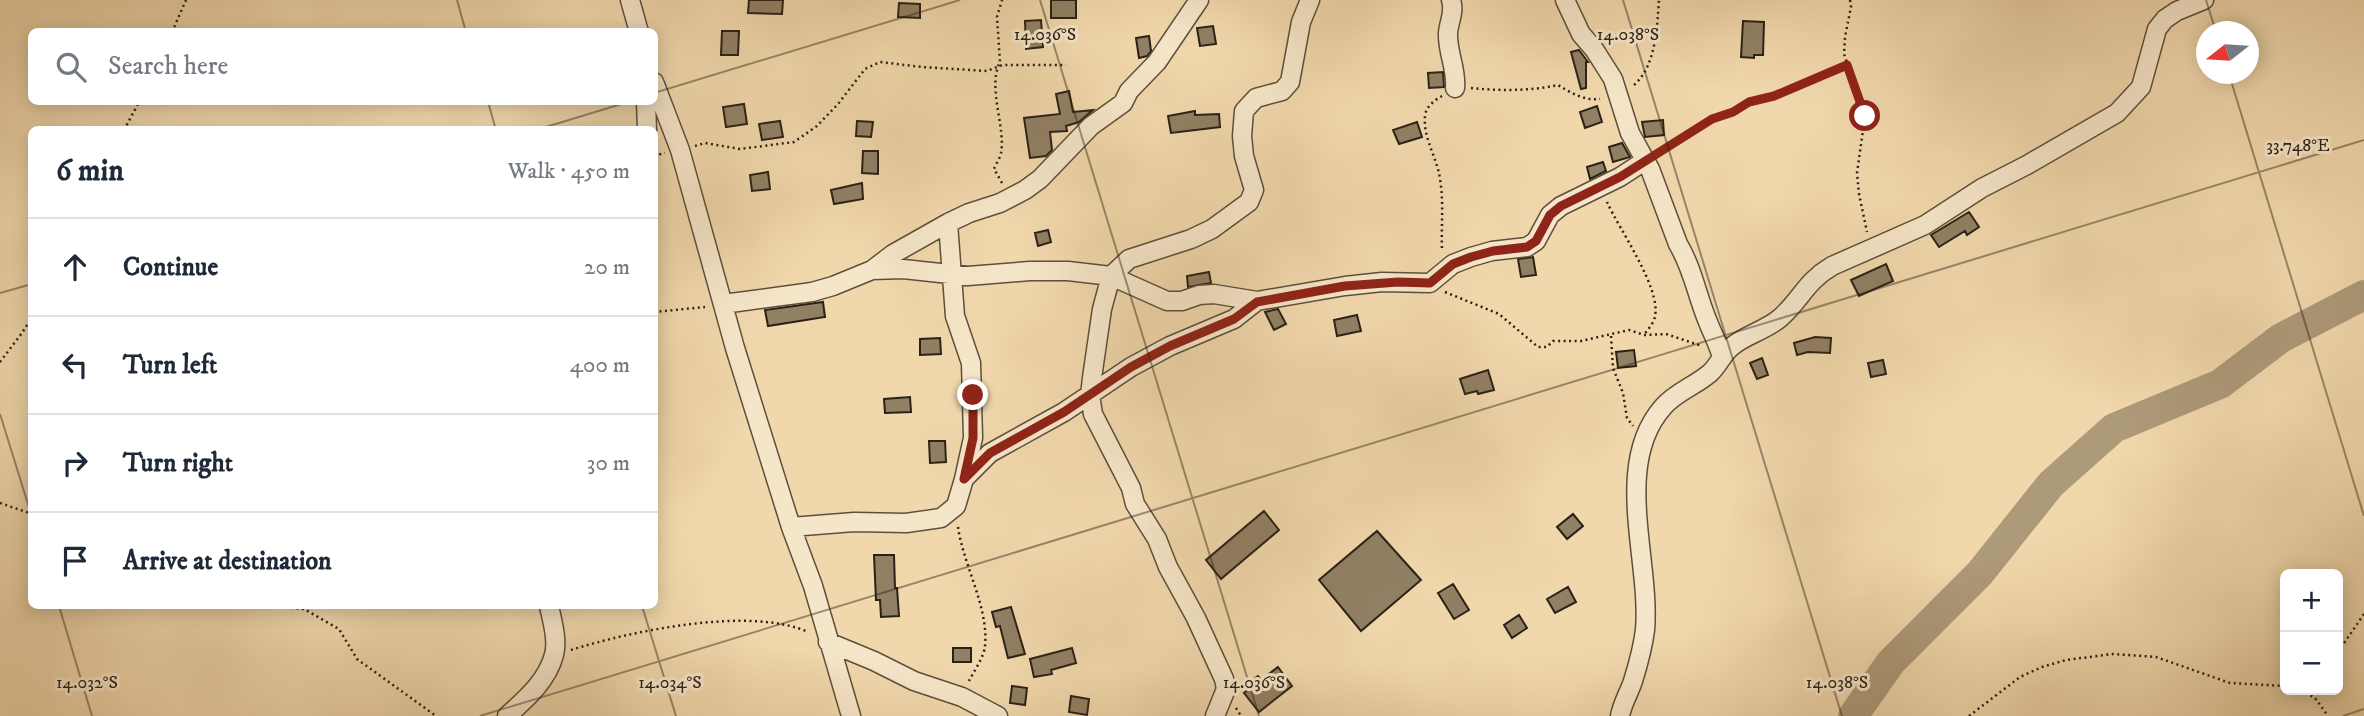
<!DOCTYPE html>
<html lang="en">
<head>
<meta charset="utf-8">
<style>
  body { margin:0; font-family:"IM FELL DW Pica",serif; background:#f6f6f7; color:#1f2937 }
  .controls { position:absolute; right:21px; bottom:21px; display:grid; overflow:hidden; border-radius:10px; box-shadow:0 4px 18px #0003 }
  .controls button { width:63px; height:63px; display:grid; place-items:center; padding:0; border:0; border-bottom:2px solid #e0e1e3; background:#fff; color:#1f2937; font:35px sans-serif }
  .compass { position:absolute; left:2196px; top:21px; width:63px; height:63px; border-radius:50%; background:#fff; box-shadow:0 4px 18px #0003; rotate:253deg }
  .stop { position:absolute; width:21px; height:21px; margin:-16px; border:5px solid #8f2418; border-radius:50%; background:#fff }
  .stop.end { background:#8f2418; border-color:#fff; box-shadow:0 2px 7px #0008 }
  .list { margin:0; padding:0; list-style:none }
  h2 { display:flex; justify-content:space-between; align-items:center; height:91px; margin:0; padding:0 28px; font-size:30px }
  h2 small { font-size:23px; font-weight:400; color:#747a83 }
  .list li { display:grid; grid-template-columns:46px 1fr auto; gap:21px; align-items:center; box-sizing:border-box; height:98px; padding:0 28px; border-top:2px solid #e0e1e3 }
  .list b { display:block; font-size:26px; white-space:nowrap }
  .list em { font-size:23px; font-style:normal; color:#747a83 }
  .icon { flex:none; width:38px; height:38px; fill:none; stroke:currentColor; stroke-width:2; stroke-linecap:round; stroke-linejoin:round }
  .map { position:relative; flex:none; width:2364px; height:716px; overflow:hidden }
  .search { position:absolute; background:#fff; box-shadow:0 4px 18px #0003; left:28px; top:28px; width:630px; height:77px; display:flex; align-items:center; gap:18px; box-sizing:border-box; padding:0 24px; border-radius:10px; color:#747a83; font-size:26px }
  .panel { position:absolute; background:#fff; box-shadow:0 4px 18px #0003; left:28px; top:126px; width:630px; height:483px; border-radius:10px }
  .map>svg:first-child { display:block }
</style>
</head>
<body>
<div class="map">
<svg width="2364" height="716" viewBox="0 0 2364 716">
  <rect width="100%" height="100%" fill="#f1d8ac"/>
  <filter id="stains"><feTurbulence type="fractalNoise" baseFrequency=".00286" numOctaves="4"/><feColorMatrix values="0 0 0 0 .2 0 0 0 0 .09 0 0 0 0 .02 0 0 0 .5 -.17"/></filter>
  <radialGradient id="worn" r=".72"><stop offset=".6" stop-color="#630" stop-opacity="0"/><stop offset="1" stop-color="#630" stop-opacity=".3"/></radialGradient>
  <g fill="none" stroke-linecap="round" stroke-linejoin="round">
    <path stroke="#ad9a79" stroke-width="30" d="M1853,716L1891,662L1980,573L2051,484L2114,428L2220,384L2281,338L2364,295"/>
  </g>
  <path fill="#918064" stroke="#2a2117" stroke-width="2" d="M749,0H783L782,14L748,13Z
    M1051,0H1076V18H1051Z
    M899,3L920,4V18L898,17Z
    M1041,20L1043,47L1026,49L1025,21Z
    M1743,21L1764,22L1763,55H1754V58L1741,57Z
    M1213,26L1216,44L1200,46L1197,28Z
    M722,31H739L738,55H721Z
    M1149,36L1151,51L1147,56L1139,58L1136,38Z
    M1579,50L1588,62H1586V88L1581,89L1571,52Z
    M1443,72L1444,87L1429,88L1428,73Z
    M1069,91L1073,112L1093,110L1079,122L1066,126L1067,131L1050,132L1052,150L1046,156L1030,158L1024,118L1060,114L1056,94Z
    M744,104L747,124L726,127L723,107Z
    M1597,106L1602,122L1585,128L1580,112Z
    M1195,111V115L1219,114L1220,127L1171,133L1168,116Z
    M1663,120L1664,135L1645,137L1642,122Z
    M780,121L783,137L762,140L759,124Z
    M857,121L873,122L871,137L856,136Z
    M1417,122L1422,137L1399,144L1393,130Z
    M1622,143L1630,157L1613,162L1609,147Z
    M863,151H878V174L862,173Z
    M1603,162L1606,171L1590,179L1587,167Z
    M768,172L770,189L752,191L750,175Z
    M862,183L863,199L834,204L831,190Z
    M1969,212L1979,227L1967,235L1965,231L1939,247L1931,235Z
    M1048,230L1051,242L1038,246L1035,233Z
    M1533,257L1536,275L1521,277L1518,259Z
    M1886,264L1893,281L1859,296L1851,280Z
    M1209,272L1211,283L1188,287L1187,276Z
    M823,302L825,317L768,326L765,310Z
    M1278,309L1286,324L1274,330L1265,312Z
    M1357,315L1361,331L1337,336L1334,320Z
    M1815,337L1831,338L1830,353L1808,352L1797,355L1794,343Z
    M940,338L941,354L920,355V339Z
    M1634,350L1636,366L1618,368L1616,352Z
    M1762,358L1768,375L1757,379L1750,363Z
    M1883,360L1886,374L1871,377L1868,363Z
    M1488,370L1494,390L1478,394L1477,391L1465,394L1460,379Z
    M910,397L911,412L885,413L884,399Z
    M929,441H945L946,462L930,463Z
    M1264,511L1279,530L1221,579L1206,560Z
    M1573,514L1583,526L1567,539L1557,527Z
    M1377,531L1421,580L1361,631L1319,580Z
    M874,555H894L895,588H897L899,616L881,617L880,600H876Z
    M1453,584L1469,610L1454,619L1438,593Z
    M1568,587L1576,602L1555,613L1547,599Z
    M1011,607L1025,654L1008,658L1000,626L996,627L992,612Z
    M1519,615L1527,628L1512,638L1504,625Z
    M953,648H971V662H953Z
    M1072,648L1076,663L1051,670L1052,674L1034,677L1030,659Z
    M1278,667L1292,686L1259,712L1244,693L1249,689L1245,685L1258,676L1261,680Z
    M1012,686L1027,688L1025,705L1010,703Z
    M1071,696L1089,699L1087,715L1069,712Z"/>
  <g fill="none" stroke-linecap="round" stroke-linejoin="round">
    <defs>
      <path id="minor" d="M630,0L639,32
        M1451,0C1455,12 1449,21 1448,33C1447,52 1457,69 1455,88
        M1565,0L1581,34L1594,49L1613,79L1630,133L1650,169L1678,244C1693,269 1697,296 1708,322C1713,335 1719,345 1722,358
        M654,82L680,150L735,348L791,527L813,586L851,716
        M646,102L647,130
        M948,223L955,316L971,363L973,438L964,479
        M872,270L903,269L968,276L1030,271H1068L1111,276L1167,301H1182L1199,295L1214,294L1257,301
        M723,304L812,292L833,286L872,270L893,254L948,223L969,213L1000,203L1025,190L1040,179L1091,126L1123,103L1129,91L1157,62L1199,0
        M791,527L854,522L906,523L941,518L956,506L964,479L990,453L1064,412L1131,367L1170,346L1234,319L1257,301L1345,286L1382,282L1430,283L1453,264L1471,257L1492,251L1527,247L1536,241L1550,215L1561,206L1620,177L1646,160
        M828,642L874,661L914,681L962,697L998,716
        M507,716C526,699 547,681 554,655C558,640 552,620 549,606
        M1215,716L1226,689L1224,679L1196,618L1168,567L1157,539L1135,504L1131,488L1093,414L1090,395L1092,378L1102,309L1111,276L1129,259L1191,239L1212,229L1249,202L1254,190L1244,156L1242,136L1244,111L1256,98L1282,91L1290,82L1301,22L1310,0
        M1620,716C1622,704 1629,693 1633,681C1638,665 1643,646 1645,630C1651,561 1612,465 1663,407C1676,392 1695,386 1710,373C1718,366 1722,355 1730,348C1744,335 1765,331 1780,318C1801,300 1805,282 1832,266L1925,225L1982,188L2027,165L2117,113L2141,87L2157,29L2165,19L2177,11L2204,0"/>
    </defs>
    <use href="#minor" stroke="#5c4f3c" stroke-width="21"/>
    <path stroke="#2a2117" stroke-width="2.5" stroke-dasharray="2 3.5" stroke-linecap="butt" d="M1850,0L1851,7L1845,37L1844,54L1865,116L1857,173L1859,194L1867,232
      M172,32L186,0
      M1634,85C1656,66 1657,27 1659,0
      M1471,88C1500,91 1530,91 1558,85C1571,93 1585,101 1600,99
      M1442,96C1435,100 1426,106 1425,116C1423,139 1437,157 1440,179C1444,203 1441,226 1442,250
      M124,130L139,102
      M695,146L705,143L740,149L794,142L817,126L838,104L865,69L880,62L922,67L987,71L1002,65H1066
      M1660,151L1712,119L1733,112L1749,102L1774,95L1847,65
      M654,156L665,153
      M1002,183L994,169C996,164 1000,158 1001,153C1006,128 987,87 1000,62L997,17L1002,0
      M1607,202C1619,229 1661,288 1655,316C1654,323 1648,329 1644,335
      M1445,292L1499,314L1538,347H1547L1553,341H1581L1629,330L1644,335L1666,334L1702,346
      M654,312L705,307
      M1611,336L1613,368L1623,393L1627,418L1633,426
      M0,362L22,333L32,317
      M0,503L32,514
      M958,527C963,564 989,608 985,646C984,657 974,671 969,681
      M269,606L304,609L339,629L357,659L436,716
      M571,650C631,631 750,606 808,632
      M2338,652L2364,614
      M2301,690L2315,698L2328,716
      M1236,708L1241,716
      M1969,716L2020,677L2042,667L2066,660L2113,654L2156,657L2230,683L2285,686"/>
    <use href="#minor" stroke="#f6e6c9" stroke-width="18"/>
  </g>
  <g fill="none" stroke-linecap="round" stroke-linejoin="round">
    <path stroke="#8f2418" stroke-width="9" d="M973,395V438L964,479L990,453L1064,412L1131,367L1170,346L1234,319L1257,302L1345,286L1398,282L1430,283L1453,264L1471,257L1493,251L1527,247L1536,241L1550,215L1561,206L1620,177L1712,119L1733,112L1749,102L1774,96L1847,65L1865,116"/>
  </g>
  <path fill="none" stroke="#2a2117" stroke-width="2" stroke-opacity="0.45" d="M457,0L466,32M1040,0L1259,716M1623,0L1842,716M2206,0L2216,32M2229,74L2364,516M654,93L960,0M488,102L496,130M536,130L628,102M0,293L32,284M0,414L32,517M59,606L92,716M642,606L676,716M480,716L2364,140M2343,716L2364,709"/>
  <g font-size="18" text-anchor="middle" fill="#2a2117" stroke="#f6e6c9" stroke-width="6" stroke-linejoin="round" paint-order="stroke">
    <text x="1045" y="40">14.036°S</text>
    <text x="1628" y="40">14.038°S</text>
    <text x="2298" y="151">33.748°E</text>
    <text x="87" y="688">14.032°S</text>
    <text x="670" y="688">14.034°S</text>
    <text x="1254" y="688">14.036°S</text>
    <text x="1837" y="688">14.038°S</text>
  </g>
  <rect width="100%" height="100%" filter="url(#stains)"/>
  <rect width="100%" height="100%" fill="url(#worn)"/>
</svg>
<div class="controls">
<button>+</button>
<button>−</button>
</div>
<svg class="compass" viewBox="-18 -18 36 36"><path d="M0-13l5 13h-10z" fill="#e53935"/><path d="M0 13l5-13h-10z" fill="#747a83"/></svg>
<div class="stop" style="left:1865px;top:116px"></div>
<div class="stop end" style="left:973px;top:395px"></div>
<div class="search"><svg class="icon" aria-label="search" viewBox="0 0 24 24"><circle cx="10" cy="10" r="6"/><path d="M15 15l6 6"/></svg>Search here</div>
<section class="panel">
<h2>6 min<small>Walk · 450 m</small></h2>
<ul class="list">
<li><svg class="icon" aria-label="ahead" viewBox="0 0 24 24"><path d="M12 20V5M6 11l6-6 6 6"/></svg><div><b>Continue</b></div><em>20 m</em></li>
<li><svg class="icon" aria-label="left" viewBox="0 0 24 24"><path d="M17 20v-9H6M10 6l-5 5 5 5"/></svg><div><b>Turn left</b></div><em>400 m</em></li>
<li><svg class="icon" aria-label="right" viewBox="0 0 24 24"><path d="M7 20v-9h11M14 6l5 5-5 5"/></svg><div><b>Turn right</b></div><em>30 m</em></li>
<li><svg class="icon" aria-label="arrive" viewBox="0 0 24 24"><path d="M6 21V4h12l-3 4 3 4H6"/></svg><div><b>Arrive at destination</b></div></li>
</ul>
</section>
</div>
</body>
</html>
